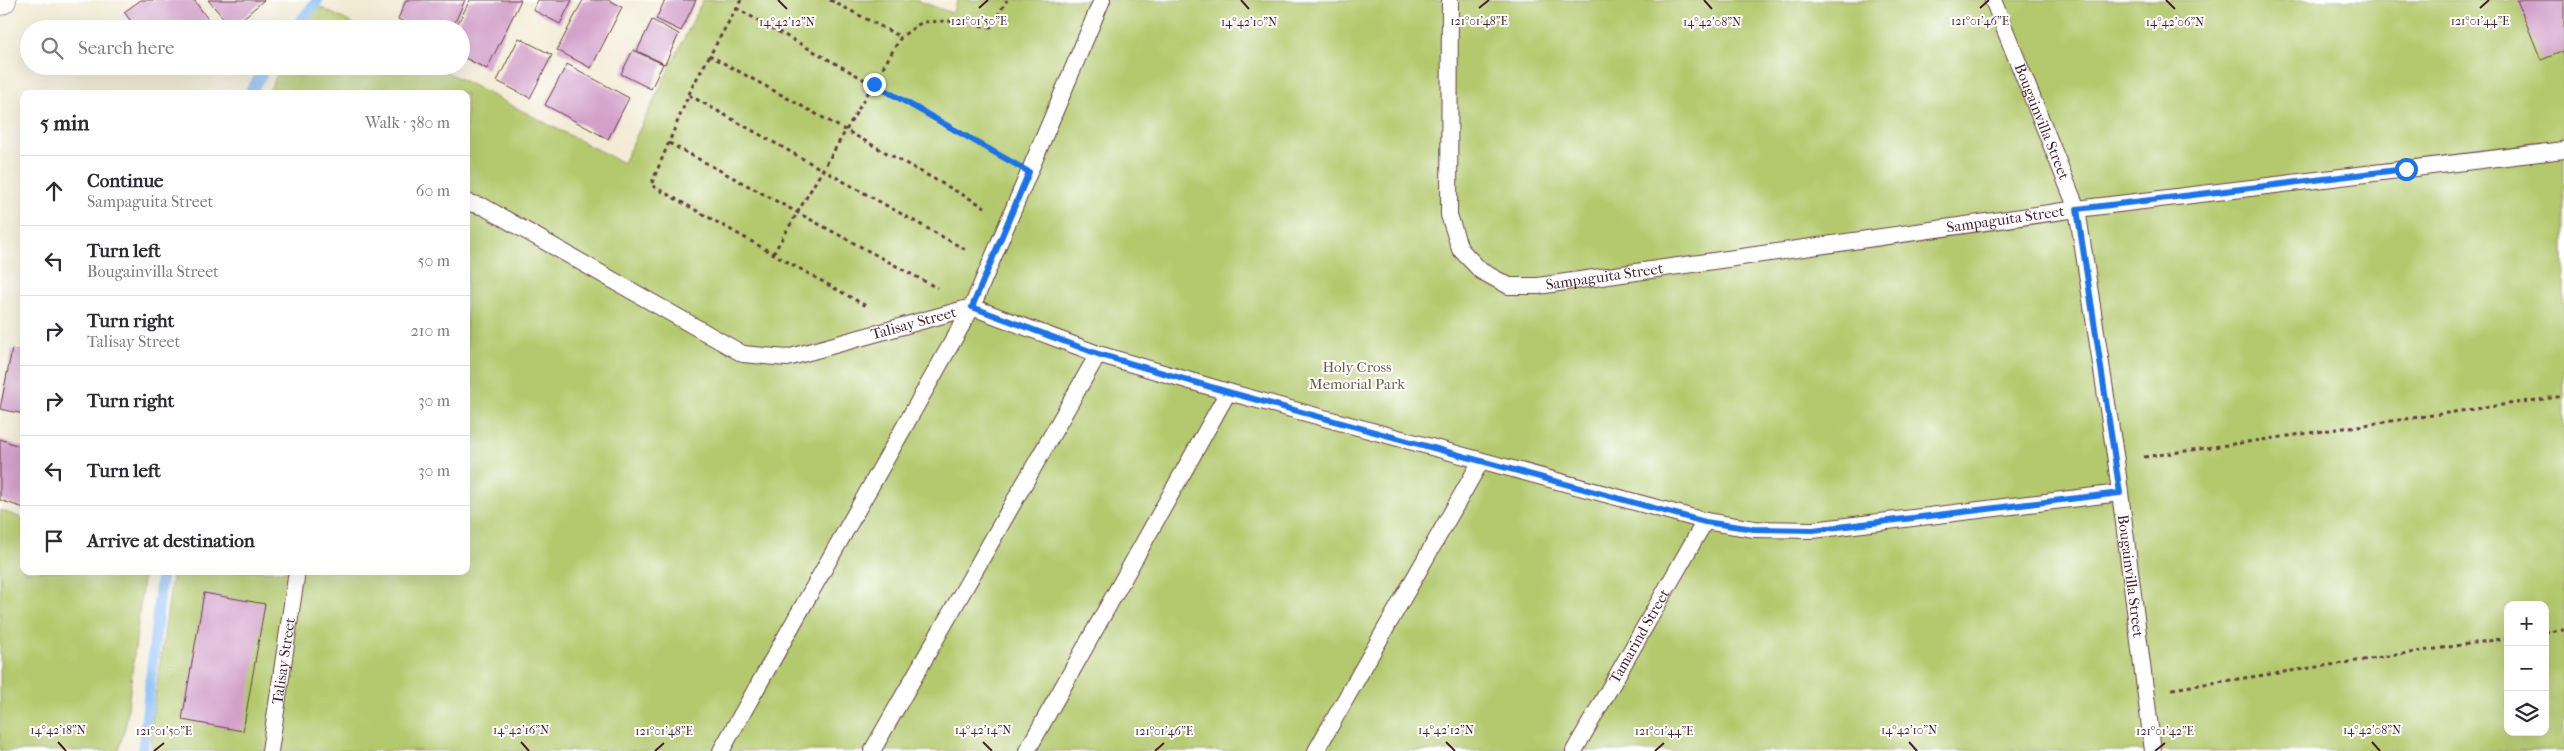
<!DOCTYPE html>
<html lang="en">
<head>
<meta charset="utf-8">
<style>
  body { margin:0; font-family:"IM FELL French Canon",serif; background:#f2f2f3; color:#2b2b33 }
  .controls { position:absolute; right:15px; bottom:15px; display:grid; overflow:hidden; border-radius:10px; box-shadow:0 5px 20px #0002 }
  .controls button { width:45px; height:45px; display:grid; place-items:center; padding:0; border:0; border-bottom:1px solid #e1e1e2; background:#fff; color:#2b2b33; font:25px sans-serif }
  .stop { position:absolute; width:15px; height:15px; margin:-11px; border:4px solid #1a73e8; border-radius:50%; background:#fff }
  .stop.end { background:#1a73e8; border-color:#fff; box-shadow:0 1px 5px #0008 }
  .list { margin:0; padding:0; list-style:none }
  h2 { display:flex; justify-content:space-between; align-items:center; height:65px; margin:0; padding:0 20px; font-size:21px }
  h2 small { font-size:16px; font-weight:400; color:#7c7c81 }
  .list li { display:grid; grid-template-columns:32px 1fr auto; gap:15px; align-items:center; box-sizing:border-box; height:70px; padding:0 20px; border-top:1px solid #e1e1e2 }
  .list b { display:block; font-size:19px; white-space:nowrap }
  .list p { margin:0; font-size:16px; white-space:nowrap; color:#7c7c81 }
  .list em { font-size:16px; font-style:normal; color:#7c7c81 }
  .icon { flex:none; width:28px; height:28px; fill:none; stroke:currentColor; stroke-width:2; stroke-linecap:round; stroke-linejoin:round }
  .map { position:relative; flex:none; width:2564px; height:751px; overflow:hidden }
  .search { position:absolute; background:#fff; box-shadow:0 5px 20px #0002; left:20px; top:20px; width:450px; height:55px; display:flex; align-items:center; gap:12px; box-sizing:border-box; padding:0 18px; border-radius:28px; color:#7c7c81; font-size:19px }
  .panel { position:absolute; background:#fff; box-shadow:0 5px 20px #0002; left:20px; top:90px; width:450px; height:485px; border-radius:10px }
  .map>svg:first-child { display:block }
</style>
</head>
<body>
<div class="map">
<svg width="2564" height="751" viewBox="0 0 2564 751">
  <rect width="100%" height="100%" fill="#fff"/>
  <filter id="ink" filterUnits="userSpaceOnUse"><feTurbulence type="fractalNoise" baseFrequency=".02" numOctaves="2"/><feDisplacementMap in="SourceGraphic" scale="10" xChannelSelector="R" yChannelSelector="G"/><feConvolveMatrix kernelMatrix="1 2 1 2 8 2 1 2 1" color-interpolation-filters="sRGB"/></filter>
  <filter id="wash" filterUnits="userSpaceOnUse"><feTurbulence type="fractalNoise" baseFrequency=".0096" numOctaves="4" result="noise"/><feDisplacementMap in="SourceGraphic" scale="20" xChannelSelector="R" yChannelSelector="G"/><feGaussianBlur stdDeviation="1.12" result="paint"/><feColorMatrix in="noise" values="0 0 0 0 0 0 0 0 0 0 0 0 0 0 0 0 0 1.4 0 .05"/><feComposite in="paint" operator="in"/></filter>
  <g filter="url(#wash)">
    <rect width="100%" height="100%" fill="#f2ebd4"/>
    <path fill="#b4c96d" stroke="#7f744c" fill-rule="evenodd" d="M703,0H916L952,13L958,0H2564V751H152L151,727L173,571H466V94H267L282,66H435L623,163ZM2508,605H2545V732H2508Z
      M316,5L363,29H303Z
      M0,510L24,519V571H144L126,724L118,751H0Z"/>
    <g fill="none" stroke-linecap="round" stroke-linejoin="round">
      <path stroke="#87bbf5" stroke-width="11" d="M294,29L318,0
        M249,94L267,66
        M143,751L162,571"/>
    </g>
    <g id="blocks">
      <path fill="#d3a0ca" d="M141,0H194L215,29H137L124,12Z
        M208,0H264L232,28Z
        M406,0H465L452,29H419L398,19Z
        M470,0H521L487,69L461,56V29H455Z
        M538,0H572L560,24L533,10Z
        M583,0H609L622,7L591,68L557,50Z
        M665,0H696L681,31L656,19Z
        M2517,0H2564V51L2541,60Z
        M652,20L679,34L665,64L637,51Z
        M519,38L552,55L530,98L497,81Z
        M633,50L663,64L651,89L621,74Z
        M567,64L629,98L608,139L545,105Z
        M164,66H174L167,71Z
        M12,349L24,352V414L0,409Z
        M0,439L24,448V508L0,500Z
        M204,593L265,604L243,731L182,720Z"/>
    </g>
  </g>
  <g filter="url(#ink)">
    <use href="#blocks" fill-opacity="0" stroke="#633e44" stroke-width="1"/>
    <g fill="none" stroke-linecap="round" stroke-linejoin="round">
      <defs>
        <g id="lane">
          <path id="s1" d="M1450,0L1449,215L1460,249L1481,271L1509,286H1538L2077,209L2564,150"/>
          <path id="s2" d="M1993,0L2077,209L2116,461L2153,751"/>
          <path id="s3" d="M466,202L484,207L743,354L787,358L972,307L1098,354L1228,392L1705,521L1754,529L1813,530L2120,493"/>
          <path id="s4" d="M270,751L297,571"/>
          <path d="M721,751L972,307L1102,0"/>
          <path d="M872,751L1098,354"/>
          <path d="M1027,751L1228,392"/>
          <path d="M1316,751L1481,461"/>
          <path id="s5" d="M1574,751L1705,521"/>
        </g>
        <path id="street" d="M0,1L2,0"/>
      </defs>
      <use href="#lane" stroke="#633e44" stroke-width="18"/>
      <use href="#street" stroke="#633e44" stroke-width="29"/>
      <path stroke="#633e44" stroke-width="3" stroke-dasharray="4 4" stroke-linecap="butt" d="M741,0L692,87L651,185L868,307
        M830,0L901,37
        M736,8L1005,158
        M709,55L985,207
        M689,95L966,250
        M669,143L937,288
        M773,254L901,37L922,22L949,21L991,27L1007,0
        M2144,457L2564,396
        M2545,632L2564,630
        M2172,689L2508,638"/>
      <use href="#lane" stroke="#fff" stroke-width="16"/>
      <use href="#street" stroke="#fff" stroke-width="28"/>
    </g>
  </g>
  <g fill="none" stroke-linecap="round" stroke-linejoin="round" filter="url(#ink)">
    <path stroke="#1a73e8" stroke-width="6" d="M874,84L1029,172L972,307L1098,354L1228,392L1705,522L1754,529L1813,530L2120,493L2077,209L2406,169"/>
  </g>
  <path fill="none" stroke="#4a1f2b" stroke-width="2" d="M778,0L787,9M1241,0L1249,9M1704,0L1712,9M2166,0L2175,9M979,8L988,0M1479,8L1489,0M1980,8L1989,0M2480,8L2489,0M58,742L66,751M521,742L529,751M983,742L992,751M1446,742L1455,751M1909,742L1917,751M2372,742L2380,751M154,751L164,743M655,751L664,743M1155,751L1164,743M1655,751L1664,743M2155,751L2165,743"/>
  <g text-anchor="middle" stroke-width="4" stroke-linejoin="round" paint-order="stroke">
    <g font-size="15" fill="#4a1f2b" stroke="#fff">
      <text dy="5" stroke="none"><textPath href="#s2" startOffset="131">Bougainvilla Street</textPath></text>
      <text dy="5" stroke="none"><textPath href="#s1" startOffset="814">Sampaguita Street</textPath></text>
      <text dy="5" stroke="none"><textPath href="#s1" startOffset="409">Sampaguita Street</textPath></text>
      <text dy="5" stroke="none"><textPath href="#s3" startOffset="492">Talisay Street</textPath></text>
      <text dy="5" stroke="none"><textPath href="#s2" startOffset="596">Bougainvilla Street</textPath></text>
      <text dy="5" stroke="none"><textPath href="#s5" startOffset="132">Tamarind Street</textPath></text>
      <text dy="5" stroke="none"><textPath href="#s4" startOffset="91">Talisay Street</textPath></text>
    </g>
    <g font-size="15" fill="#6f5a42" stroke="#fff">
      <text x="1357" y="372">Holy Cross<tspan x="1357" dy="17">Memorial Park</tspan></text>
    </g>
  </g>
  <g font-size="12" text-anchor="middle" fill="#4a1f2b" stroke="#fff" stroke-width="4" stroke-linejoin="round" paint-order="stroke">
    <text x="979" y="25">121°01'50"E</text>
    <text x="1479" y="25">121°01'48"E</text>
    <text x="2480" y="25">121°01'44"E</text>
    <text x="1980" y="25">121°01'46"E</text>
    <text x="1712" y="26">14°42'08"N</text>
    <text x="787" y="26">14°42'12"N</text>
    <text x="1249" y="26">14°42'10"N</text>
    <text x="2175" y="26">14°42'06"N</text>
    <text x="58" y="734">14°42'18"N</text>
    <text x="521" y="734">14°42'16"N</text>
    <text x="983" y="734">14°42'14"N</text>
    <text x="1446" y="734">14°42'12"N</text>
    <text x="1909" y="734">14°42'10"N</text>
    <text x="2372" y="734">14°42'08"N</text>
    <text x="164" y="735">121°01'50"E</text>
    <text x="664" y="735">121°01'48"E</text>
    <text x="1164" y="735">121°01'46"E</text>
    <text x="1664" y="735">121°01'44"E</text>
    <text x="2165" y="735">121°01'42"E</text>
  </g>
</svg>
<div class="controls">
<button>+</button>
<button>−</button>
<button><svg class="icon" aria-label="layers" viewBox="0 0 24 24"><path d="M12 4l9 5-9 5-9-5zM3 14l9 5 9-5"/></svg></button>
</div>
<div class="stop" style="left:2406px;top:169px"></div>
<div class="stop end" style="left:874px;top:84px"></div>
<div class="search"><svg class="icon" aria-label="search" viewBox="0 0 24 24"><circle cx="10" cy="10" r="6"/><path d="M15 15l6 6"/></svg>Search here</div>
<section class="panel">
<h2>5 min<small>Walk · 380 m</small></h2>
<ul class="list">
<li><svg class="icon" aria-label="ahead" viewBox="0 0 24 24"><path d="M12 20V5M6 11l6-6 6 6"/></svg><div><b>Continue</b><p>Sampaguita Street</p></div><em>60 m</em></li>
<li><svg class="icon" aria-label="left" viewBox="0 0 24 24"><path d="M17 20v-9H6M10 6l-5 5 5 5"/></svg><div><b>Turn left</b><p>Bougainvilla Street</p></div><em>50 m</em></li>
<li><svg class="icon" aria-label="right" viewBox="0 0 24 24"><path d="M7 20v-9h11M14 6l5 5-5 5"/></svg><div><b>Turn right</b><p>Talisay Street</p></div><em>210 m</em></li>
<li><svg class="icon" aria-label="right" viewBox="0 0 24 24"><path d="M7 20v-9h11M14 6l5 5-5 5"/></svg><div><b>Turn right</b></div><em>30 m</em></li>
<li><svg class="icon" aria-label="left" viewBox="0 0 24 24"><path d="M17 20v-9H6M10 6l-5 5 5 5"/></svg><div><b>Turn left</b></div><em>30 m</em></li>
<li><svg class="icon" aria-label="arrive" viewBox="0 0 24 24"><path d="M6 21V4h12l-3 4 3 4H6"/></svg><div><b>Arrive at destination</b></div></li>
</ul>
</section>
</div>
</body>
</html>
